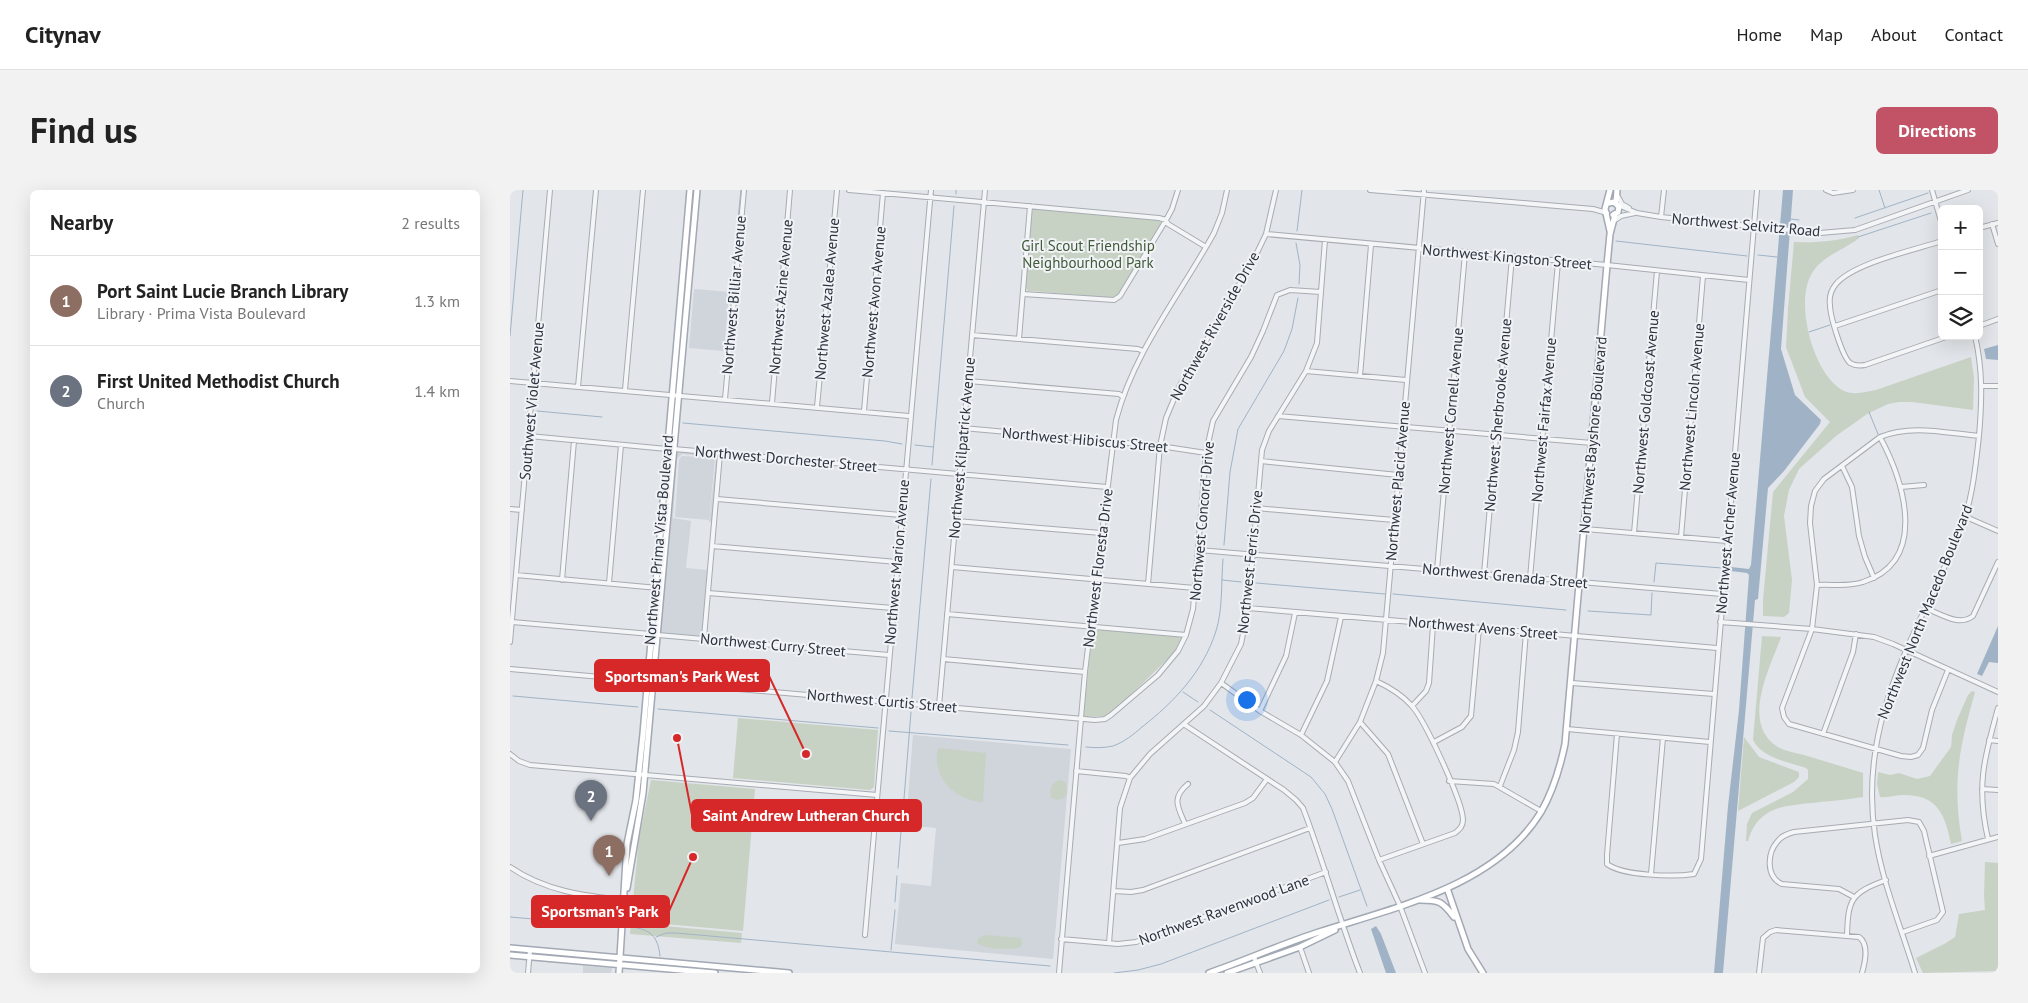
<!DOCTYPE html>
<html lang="en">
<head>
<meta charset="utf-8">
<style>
  body { margin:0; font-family:"PT Sans",sans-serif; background:#f2f2f2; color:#222 }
  .controls { position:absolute; right:15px; top:15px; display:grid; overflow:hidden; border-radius:8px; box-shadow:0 5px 20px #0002 }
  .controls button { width:45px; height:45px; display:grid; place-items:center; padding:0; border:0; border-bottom:1px solid #e0e0e0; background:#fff; color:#222; font:25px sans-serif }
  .you { position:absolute; left:736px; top:509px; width:18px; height:18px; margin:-12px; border:4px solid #fff; border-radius:50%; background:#1a73e8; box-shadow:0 0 0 8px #1a73e833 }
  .badge { display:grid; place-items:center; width:32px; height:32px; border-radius:50%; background:#c25265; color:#fff; font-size:16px; font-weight:700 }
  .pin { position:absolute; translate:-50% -41px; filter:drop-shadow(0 1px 2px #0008) }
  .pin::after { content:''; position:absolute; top:26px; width:18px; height:15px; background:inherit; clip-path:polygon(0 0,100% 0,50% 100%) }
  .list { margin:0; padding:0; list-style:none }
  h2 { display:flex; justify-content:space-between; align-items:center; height:65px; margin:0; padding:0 20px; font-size:21px }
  h2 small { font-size:16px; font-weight:400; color:#767676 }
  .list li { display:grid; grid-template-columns:32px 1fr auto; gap:15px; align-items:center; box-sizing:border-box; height:90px; padding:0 20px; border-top:1px solid #e0e0e0 }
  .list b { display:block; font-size:19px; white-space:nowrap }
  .list p { margin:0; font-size:16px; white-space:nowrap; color:#767676 }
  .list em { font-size:16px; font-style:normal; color:#767676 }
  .icon { flex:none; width:28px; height:28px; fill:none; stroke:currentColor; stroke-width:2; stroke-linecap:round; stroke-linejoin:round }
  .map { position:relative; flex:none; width:1488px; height:783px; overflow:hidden; border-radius:8px }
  header { display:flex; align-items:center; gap:30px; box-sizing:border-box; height:70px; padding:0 25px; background:#fff; border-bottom:1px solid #e0e0e0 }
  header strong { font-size:24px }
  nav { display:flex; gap:28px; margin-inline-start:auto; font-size:18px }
  .intro { display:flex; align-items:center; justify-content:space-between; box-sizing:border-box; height:120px; padding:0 30px }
  h1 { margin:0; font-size:35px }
  .button { padding:12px 22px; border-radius:8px; background:#c25265; color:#fff; font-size:18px; font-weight:700 }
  main { display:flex; gap:30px; padding:0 30px }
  aside { flex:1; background:#fff; border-radius:8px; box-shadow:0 5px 20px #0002 }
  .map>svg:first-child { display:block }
</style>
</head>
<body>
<header>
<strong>Citynav</strong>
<nav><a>Home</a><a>Map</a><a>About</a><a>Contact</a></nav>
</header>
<div class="intro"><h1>Find us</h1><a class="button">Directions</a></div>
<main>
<aside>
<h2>Nearby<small>2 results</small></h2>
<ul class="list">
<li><span class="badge" style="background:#8d6e63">1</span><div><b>Port Saint Lucie Branch Library</b><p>Library · Prima Vista Boulevard</p></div><em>1.3 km</em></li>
<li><span class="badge" style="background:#6b7280">2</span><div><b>First United Methodist Church</b><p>Church</p></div><em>1.4 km</em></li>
</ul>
</aside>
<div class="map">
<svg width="1488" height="783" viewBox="0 0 1488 783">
  <rect width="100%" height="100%" fill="#e2e5e9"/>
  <path fill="#d0d4db" d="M184,99L219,102L214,161L179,158Z
    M166,261L208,265L203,332H199L206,268L172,264L167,269L163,328L181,331L176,378L198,380L192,446L150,443Z
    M172,266L205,268L199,330L165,327L169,269Z
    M403,545L561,559L543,769L385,754L391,693L421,696L426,638L396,635Z
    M73,776L102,778L101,783H73Z"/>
  <path fill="#c8d2c4" d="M525,19L649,30L651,33L608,106L600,108L522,101H518L515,97L521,23Z
    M1348,45L1349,48C1333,61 1312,65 1301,85C1285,114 1303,183 1332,200C1343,206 1355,202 1366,200L1461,167L1464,188L1463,220L1402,212H1389L1378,214L1357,224L1326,246L1289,279L1279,300L1274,326L1282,390L1279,423L1274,427L1253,426V410L1263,302L1320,232L1295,207L1276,157L1278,119L1284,52C1306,53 1328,51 1348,45Z
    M583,438L673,447L667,460L602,523L597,526L573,527Z
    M1252,446L1271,447C1260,478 1230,534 1268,557C1275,561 1286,563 1294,565C1314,571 1334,577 1353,583V607C1339,609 1325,611 1310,612C1278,616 1249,614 1238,651H1236L1237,634L1242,623L1283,602L1298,589V580L1296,578C1278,572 1252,568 1243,550Z
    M1462,501L1465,502C1449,559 1442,592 1452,651L1441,654C1435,625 1428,605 1394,605C1386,605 1378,608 1370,607L1367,594L1368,582L1380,585L1389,583L1407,589L1420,586L1441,557L1442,545L1447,530L1458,505Z
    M228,528L368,540L364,597L360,600L223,588Z
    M1234,547L1249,567L1289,582V587L1284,592L1228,621Z
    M428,558L476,563L473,612C446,611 421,588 428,558Z
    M141,590L245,599L233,741L121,731L129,648Z
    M549,590L556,593L557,603L554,608L548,610L541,608C539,600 541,593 549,590Z
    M1475,672L1488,673V781L1413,783L1406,768L1436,753L1445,747L1449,724L1475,720L1474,706Z
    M121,733L232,743L231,753L120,744Z
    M478,745L511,748L512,754L509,758C497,759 476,760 467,753L469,747Z"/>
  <path fill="#a0b3c6" d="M1273,0H1283L1271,159L1285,205L1311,230L1310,234L1274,281L1258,298L1248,409L1245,410L1213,783H1204L1218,616L1229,520L1239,385L1237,383L1221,381L1219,378L1221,377L1239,379L1241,375Z
    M1488,155V170L1476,169L1474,159Z
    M1488,436V473L1479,472L1472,486L1467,484Z
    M866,736L871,744L886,783H876L861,739Z"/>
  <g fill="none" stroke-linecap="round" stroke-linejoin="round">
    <path stroke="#a0b3c6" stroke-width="1" d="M1369,0L1375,18
      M446,4V0
      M1345,28L1418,3
      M1281,29L1289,30
      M228,30L231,0
      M787,41L792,0
      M1348,47L1421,23
      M1106,51L1237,66
      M786,53L790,75L789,94
      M1248,65L1267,67
      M1299,142L1320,135
      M0,146L13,0
      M27,221L92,227
      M1359,222L1368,244
      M173,233L375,251L392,254
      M405,255L423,257
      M422,275L444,16
      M714,355L720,282L728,239L774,161L782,139L788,108
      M712,390L731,392
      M1144,392L1146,373L1212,378
      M746,393L875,404
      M883,404L1056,420
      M1078,421L1141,425L1142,403
      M673,502L688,512
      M3,506L128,517
      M402,508L421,289
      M148,519L368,538
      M700,520L801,587L815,604L822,619L857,716
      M379,541L558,555
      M576,557C586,558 594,558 603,556C614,552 623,545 632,537C664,512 693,482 706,441C713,419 711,392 713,369
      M394,609L401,522
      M388,678L393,617
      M829,707L850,700
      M385,712L387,686
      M0,727L104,736
      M121,737C140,739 148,746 150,766
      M146,747L156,743H166L540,776
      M381,760L385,720
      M604,783L628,780L651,774L819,710"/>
    <defs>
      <path id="minor" d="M339,0L649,28L656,30L658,34L696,57
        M860,0L1083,19L1097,23
        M1316,0L1323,3L1343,0
        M1422,0L1432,35
        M1107,5L1112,14L1119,18
        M1108,15L1127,23L1151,27L1310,43L1345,40L1458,0
        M1151,27L1154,0
        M1105,30L1111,26L1125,23
        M1482,34L1488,54
        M1469,38L1488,33
        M756,44L1097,75L1239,90
        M1432,51C1404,60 1344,73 1326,94C1321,100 1319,108 1320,115C1320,126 1332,166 1340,173C1345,176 1349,176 1355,175L1439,146
        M513,104L604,110L610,106L656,30L662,19L668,0
        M1325,136L1432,100
        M1469,136L1488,129
        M462,145L628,159L633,161
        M509,149L520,16
        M796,181L896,190
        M850,186L861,55
        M0,191L399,226
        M458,191L609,204L612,206
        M1473,196H1488
        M68,197L86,0
        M115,200L133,0
        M215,209L234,0
        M262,213L280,0
        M307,217L327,0
        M354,221L373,3
        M768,226L1082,253
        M453,238L650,256L696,263
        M19,246L157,259
        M164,259L597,297
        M751,271L888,285
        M1332,276L1342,297L1349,346L1355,367L1364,388
        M1391,297L1414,295
        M207,309L391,325
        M746,318L884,330
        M0,319L12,320
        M1456,327L1488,341
        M446,331L591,343
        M1075,339L1217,351
        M1124,343L1147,81
        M1171,347L1193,86
        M202,356L387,372
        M689,360L1212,404
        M442,377L685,398
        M927,380L955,63
        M974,384L1002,67
        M6,385L148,398
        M1020,388L1048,72
        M52,390L64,251
        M99,393L111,255
        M638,394L650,256L656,228L669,197L743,71L756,44L766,0
        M1307,395C1322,394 1340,397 1353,392C1419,371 1394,292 1370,247
        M198,403L383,418
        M738,418L1207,458
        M1415,418C1431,424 1449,437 1463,426L1488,372
        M437,424L676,445
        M2,432L141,444
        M1210,432L1302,439L1364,447L1383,454L1488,502
        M148,445L379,465
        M194,448L210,264
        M0,452L40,0
        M433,469L575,482
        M0,479L585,530L595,529L601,525L648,485L668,461L676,445L683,419L696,263L703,231L741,167L753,141L767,105L780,100L811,102
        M1438,480L1422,520L1413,558L1408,565L1401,567L1391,566L1279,534L1274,527L1272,518L1302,439L1307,395L1300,333L1301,316L1305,301L1314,289L1370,247C1401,234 1436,243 1469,246
        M866,491C879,497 891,504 901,515C914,528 953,612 953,630C953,636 950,639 945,643L869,670
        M711,493L750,521L791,545L825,572L838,591L869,670L890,716L915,783
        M1062,493L1204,504
        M429,516L475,0
        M902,516L916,501L919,493L923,435
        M750,521L776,466L785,423
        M850,532L878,564L913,654
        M675,535L774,600L786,610L793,618C814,673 829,729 850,783
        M1057,539L1200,552
        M1107,544L1097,665V674C1113,686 1164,687 1184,684L1191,669L1247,0
        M1313,544L1343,462L1346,444
        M791,545L817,491L831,427
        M1479,550L1488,551
        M924,552L952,537L961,526L969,438
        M0,564L9,571L20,575L367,605
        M825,572L850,532L866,491L873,463L914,0
        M566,581L616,586L620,588
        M939,591L984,594L1031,621
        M990,596L1004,560L1008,542L1016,442
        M1472,599L1488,600
        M675,634C668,617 661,608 678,594
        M1478,649C1466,597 1474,568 1488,518
        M608,653L635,649L735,613L743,608L757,589
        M1419,666L1488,647
        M0,677C35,701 74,706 114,710
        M1141,684L1153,548
        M604,701L621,702L633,700L800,638
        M1344,707L1329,699L1272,694C1256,687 1257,664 1267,652C1271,646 1277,644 1284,642L1398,630L1409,632L1414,641L1433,722L1427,730L1393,742
        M355,745L421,0
        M1337,746C1338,709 1341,703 1376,690
        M551,749L608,754L626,752L816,682
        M599,753L610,618L620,588L640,564L694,516L711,493L731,454L738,418L752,260L759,241L796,181L807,153L815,50
        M790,757L799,783
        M744,767L750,783
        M18,783L20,760
        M549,783L575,482L606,230C624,161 670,105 704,43L712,23L717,0
        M1249,783L1253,748L1260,742L1266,740L1349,747C1359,754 1355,773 1352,783
        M1405,783C1391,737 1372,692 1365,645C1348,531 1405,447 1448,347C1462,313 1465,282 1469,246C1472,211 1473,180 1465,146"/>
      <path id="major" d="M1099,13L1104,12L1109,17L1108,22L1103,25
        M1106,13L1107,0
        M1100,41L1095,19L1100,0
        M117,698L133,603L187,0
        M937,698L958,759L973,783
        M910,710C929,710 932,711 944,727
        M0,758L279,783
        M0,765L205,783
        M109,783L117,654L126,610L133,544L180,0
        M699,783C736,770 772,754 809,742C886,717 986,696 1031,622C1043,601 1050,578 1055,554L1097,75L1100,44L1105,25
        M717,783L790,757L825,740"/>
    </defs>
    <use href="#minor" stroke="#a7acb3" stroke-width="6"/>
    <use href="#major" stroke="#a2a9b4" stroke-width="8"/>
    <use href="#minor" stroke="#f4f5f7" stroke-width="4"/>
    <use href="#major" stroke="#fff" stroke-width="5"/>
  </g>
  <g text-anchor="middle" stroke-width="4" stroke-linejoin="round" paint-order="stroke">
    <g font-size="15" fill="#2b333f" stroke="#f1f3f6">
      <text transform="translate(1236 35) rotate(5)" y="5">Northwest Selvitz Road</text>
      <text transform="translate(997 67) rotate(5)" y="5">Northwest Kingston Street</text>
      <text transform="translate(224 105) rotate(-85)" y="5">Northwest Billiar Avenue</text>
      <text transform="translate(271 107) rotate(-85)" y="5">Northwest Azine Avenue</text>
      <text transform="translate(317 109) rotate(-85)" y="5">Northwest Azalea Avenue</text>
      <text transform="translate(364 112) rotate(-85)" y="5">Northwest Avon Avenue</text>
      <text transform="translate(705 136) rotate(-61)" y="5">Northwest Riverside Drive</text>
      <text transform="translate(22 211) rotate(-85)" y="5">Southwest Violet Avenue</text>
      <text transform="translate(1136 212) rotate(-85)" y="5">Northwest Goldcoast Avenue</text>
      <text transform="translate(1182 217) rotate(-85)" y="5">Northwest Lincoln Avenue</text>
      <text transform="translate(941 221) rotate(-85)" y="5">Northwest Cornell Avenue</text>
      <text transform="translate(988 225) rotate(-85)" y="5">Northwest Sherbrooke Avenue</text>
      <text transform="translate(1034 230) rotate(-85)" y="5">Northwest Fairfax Avenue</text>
      <text transform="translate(1083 245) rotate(-85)" y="5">Northwest Bayshore Boulevard</text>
      <text transform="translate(575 250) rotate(5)" y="5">Northwest Hibiscus Street</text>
      <text transform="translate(452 258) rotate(-85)" y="5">Northwest Kilpatrick Avenue</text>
      <text transform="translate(276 269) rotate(5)" y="5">Northwest Dorchester Street</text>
      <text transform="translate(888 291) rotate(-85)" y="5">Northwest Placid Avenue</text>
      <text transform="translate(692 331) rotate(-85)" y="5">Northwest Concord Drive</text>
      <text transform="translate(1218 343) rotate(-85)" y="5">Northwest Archer Avenue</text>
      <text transform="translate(149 350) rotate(-85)" y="5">Northwest Prima Vista Boulevard</text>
      <text transform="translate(387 372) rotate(-85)" y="5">Northwest Marion Avenue</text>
      <text transform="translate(740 372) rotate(-84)" y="5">Northwest Ferris Drive</text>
      <text transform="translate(588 378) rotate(-83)" y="5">Northwest Floresta Drive</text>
      <text transform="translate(995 386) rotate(5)" y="5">Northwest Grenada Street</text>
      <text transform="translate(1415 422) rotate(-68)" y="5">Northwest North Macedo Boulevard</text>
      <text transform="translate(973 438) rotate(5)" y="5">Northwest Avens Street</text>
      <text transform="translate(263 455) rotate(5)" y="5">Northwest Curry Street</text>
      <text transform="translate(372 511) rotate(5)" y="5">Northwest Curtis Street</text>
      <text transform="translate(714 720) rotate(-20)" y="5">Northwest Ravenwood Lane</text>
    </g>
    <g font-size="15" fill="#415a3a" stroke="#f1f3f6">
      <text x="578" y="61">Girl Scout Friendship<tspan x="578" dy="17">Neighbourhood Park</tspan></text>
    </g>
  </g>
  <path fill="none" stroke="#d62828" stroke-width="2" d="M296 564L259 486M167 548L182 625M183 667L159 721"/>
  <g fill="#d62828" stroke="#f1f3f6" stroke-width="2">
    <circle cx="296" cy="564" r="5"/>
    <circle cx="167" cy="548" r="5"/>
    <circle cx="183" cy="667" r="5"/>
  </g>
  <g fill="#d62828" stroke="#d62828" stroke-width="2">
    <rect x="85" y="470" width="174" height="31" rx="5"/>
    <rect x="182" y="610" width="229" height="31" rx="5"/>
    <rect x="22" y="706" width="137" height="31" rx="5"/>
  </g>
  <g font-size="16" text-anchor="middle" font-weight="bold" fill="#fff">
    <text x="172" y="492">Sportsman's Park West</text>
    <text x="296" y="631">Saint Andrew Lutheran Church</text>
    <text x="90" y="727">Sportsman's Park</text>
  </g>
</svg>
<div class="controls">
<button>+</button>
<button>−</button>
<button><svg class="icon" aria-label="layers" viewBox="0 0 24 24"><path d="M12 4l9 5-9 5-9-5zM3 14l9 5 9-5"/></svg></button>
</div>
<div class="you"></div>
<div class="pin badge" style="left:99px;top:686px;background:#8d6e63">1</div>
<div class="pin badge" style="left:81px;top:631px;background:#6b7280">2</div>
</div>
</main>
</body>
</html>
